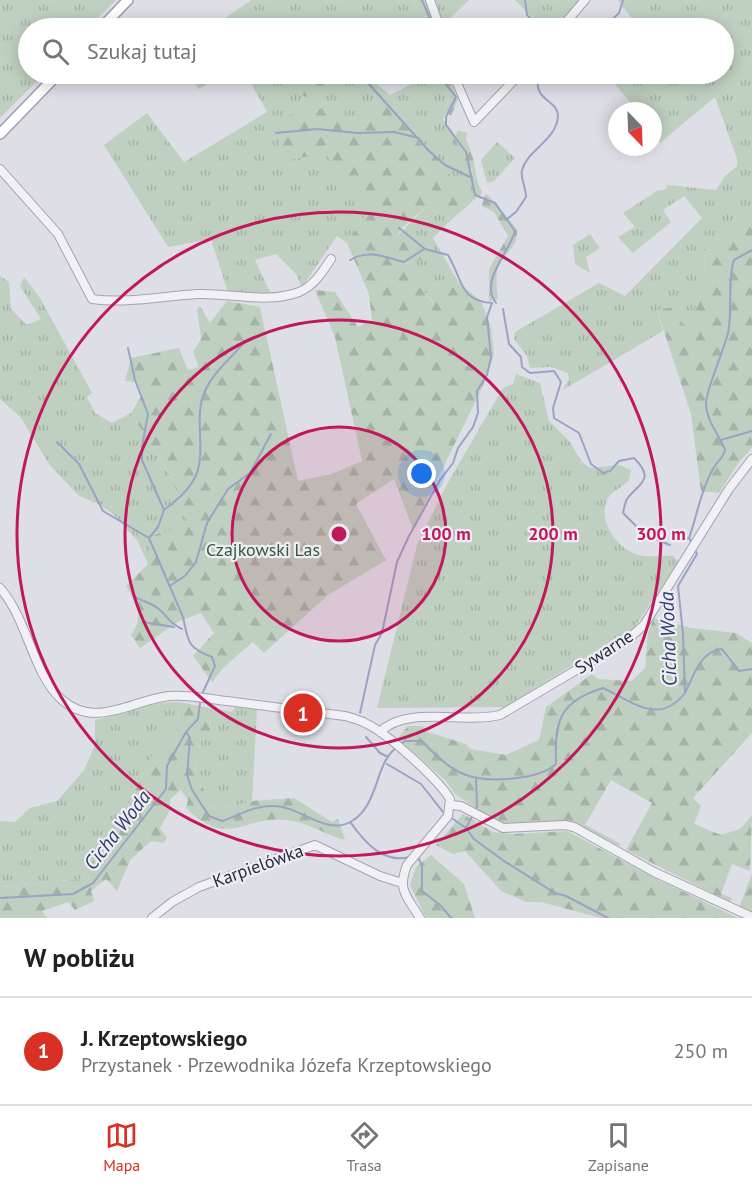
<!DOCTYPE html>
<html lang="pl">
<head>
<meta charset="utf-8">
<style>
  body { margin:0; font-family:"PT Sans",sans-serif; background:#f6f6f6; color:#202124 }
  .compass { position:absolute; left:608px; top:102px; width:54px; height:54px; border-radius:50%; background:#fff; box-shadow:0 3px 15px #0003; rotate:157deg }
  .you { position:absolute; left:422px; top:474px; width:21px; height:21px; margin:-15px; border:4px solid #fff; border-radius:50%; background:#1a73e8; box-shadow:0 0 0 9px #1a73e833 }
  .badge { display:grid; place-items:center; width:39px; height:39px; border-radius:50%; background:#d93025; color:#fff; font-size:20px; font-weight:700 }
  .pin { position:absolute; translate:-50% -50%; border:3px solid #fff; box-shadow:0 2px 6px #0006 }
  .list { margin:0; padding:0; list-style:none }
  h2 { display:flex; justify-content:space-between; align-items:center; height:78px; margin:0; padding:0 24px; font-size:26px }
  h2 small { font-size:20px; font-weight:400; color:#757577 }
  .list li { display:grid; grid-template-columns:39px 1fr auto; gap:18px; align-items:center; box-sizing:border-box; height:108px; padding:0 24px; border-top:2px solid #e0e0e0 }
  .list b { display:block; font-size:22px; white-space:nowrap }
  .list p { margin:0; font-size:20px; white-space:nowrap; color:#757577 }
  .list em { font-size:20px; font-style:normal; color:#757577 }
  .icon { flex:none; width:33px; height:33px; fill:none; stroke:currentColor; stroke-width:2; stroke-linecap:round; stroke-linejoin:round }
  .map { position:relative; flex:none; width:752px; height:918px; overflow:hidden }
  .search { position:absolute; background:#fff; box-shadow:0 3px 15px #0003; left:18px; right:18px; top:18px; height:66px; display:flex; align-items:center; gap:15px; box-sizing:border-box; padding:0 21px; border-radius:33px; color:#757577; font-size:22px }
  .sheet { height:186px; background:#fff }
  nav { display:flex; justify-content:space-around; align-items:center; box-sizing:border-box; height:84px; border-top:2px solid #e0e0e0; background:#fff; font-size:16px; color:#757577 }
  nav a { display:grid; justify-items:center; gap:3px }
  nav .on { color:#d93025 }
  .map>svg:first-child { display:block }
</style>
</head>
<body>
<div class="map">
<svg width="752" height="918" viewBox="0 0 752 918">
  <defs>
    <pattern id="grass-tufts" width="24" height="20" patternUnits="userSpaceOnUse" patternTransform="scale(1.5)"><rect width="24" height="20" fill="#bfd0c0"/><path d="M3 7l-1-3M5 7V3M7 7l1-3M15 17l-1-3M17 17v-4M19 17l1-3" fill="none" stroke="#a4b3a6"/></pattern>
    <pattern id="forest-firs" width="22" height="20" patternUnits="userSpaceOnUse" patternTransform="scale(1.5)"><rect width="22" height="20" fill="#bfd0c0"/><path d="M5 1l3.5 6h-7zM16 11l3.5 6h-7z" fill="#a4b3a6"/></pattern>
  </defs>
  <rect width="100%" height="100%" fill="#dedee7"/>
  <path fill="url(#grass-tufts)" d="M0,0H116L88,28H28V74H44L0,118Z
    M251,0H414L424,28H211Z
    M432,0H469L442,26Z
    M515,0H582L559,28H543Z
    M618,0H752V216L704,249L705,281L689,328L657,310L663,331L563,390L569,379L568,373L551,367L530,368L527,356L514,339L515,332L599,283L625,296L702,218L684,196L663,210L671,222L633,253L618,237L635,227L623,213L657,191L666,189L667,185L716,190L725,176L737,166V159L715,97L660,143L653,133V111H637L607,74H724V28H639Z
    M187,74H222L199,89Z
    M246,74H369L367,76L390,95L431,74L446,89L450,100L444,109L447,112L443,119L456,136L454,141L471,167L478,196L466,207L452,177L438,159L420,144L390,95L350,120L280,141L278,162L325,152L362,201L367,213L347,243L337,236L302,287L296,274L276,254L255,260L271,294L228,292L211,239L168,247L104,145L147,113L184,162L267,112Z
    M497,142L515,158L494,181L487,183L481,160Z
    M427,206L451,220L433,238L459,283L434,302L405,273L429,251L394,239Z
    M590,234L600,248L586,257L590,273L575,264L573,245Z
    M0,276L9,282L11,309L27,325L41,319L20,286L24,277L40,298L92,393L87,397L95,413L112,423L131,413L170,475L190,525L148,564L137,540L114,515L99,504L79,496L49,464L21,418L0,399Z
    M516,374L540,383L549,421L570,442L581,461L590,468L620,465L631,470L629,480C623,487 613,490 608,498C595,522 621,555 646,556C655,557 664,555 674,556L678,562L634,628L504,707L377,708L417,545L447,484L503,388L513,384Z
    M179,702L178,733L156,748L105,853L80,879L0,887V821L15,822L30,808L57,801L84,770L95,745V720L154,703Z
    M235,707L257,709L252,801L228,808L211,805L195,770L201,740L211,738L210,708L232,712Z"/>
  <path fill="url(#forest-firs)" d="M414,0H427L437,28H424Z
    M310,74H331L325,81L323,90L305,97L296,89Z
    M431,74H446L458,99L451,116L444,110L450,100L446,89Z
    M390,95L420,144L438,159L452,177L466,207L451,220L427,206L402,228L395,239L413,237L429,251L406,273L433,302L459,283L481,301L491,328L494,355L483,386L413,529L394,479L356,504L386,560L328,595L264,653L253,642L224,667L212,682L193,656L214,633L201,613L179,621L140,648L131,635C145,616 137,604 126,586L148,564L150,536L190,525L170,475L131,413L142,395L137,382L125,381L131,358L179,348L188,370L199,367L193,352L201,339L197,309L200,306L210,323L227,301L260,307L298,481L332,474L362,461L335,337L315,290L335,292L358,327L372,320L369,294L347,243L367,213L362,201L325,153L278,162L281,117L328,107L350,120Z
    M458,130L467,133L466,140C477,160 473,175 482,192L479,197L475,193L472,168L467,173L462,167V155L453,141Z
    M487,194L517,229C519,247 504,253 498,268C495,278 497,289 498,299L489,301V269L508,236L494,212L482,206L484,196Z
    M752,216V448L739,462L719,493L701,491L691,414L657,310L674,307L683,324L689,327L705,281L704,249Z
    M654,618L691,628L736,633L752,643V733L693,798L701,806L694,824L721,835L740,829L752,815L750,871L732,864L721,894L732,898L730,902L626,850L652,803L611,780L585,825L621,844L619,846L572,823L561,821L521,825L497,822L456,795L445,780L398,738L408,726H423L425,731L466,744L470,749L506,755L539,740L546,707L592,674L598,679L632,681L645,668L648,632Z
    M179,702L210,708L211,739L201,740L195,770L211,805L228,808L252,801L294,798L332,822L338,819L345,840C328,836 314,826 297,822C246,809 232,853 186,808L188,800L181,790L170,799V810L160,828L167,838L164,843L151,841L130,860L117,891L106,879L91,891L94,901L75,910L68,902L42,911L47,918H0V887L80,879L105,853L156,748L178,733Z
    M463,814L493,832L513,834L567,831L659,880L738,918H601L541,902H526L501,891L465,851L453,854L436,845Z
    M431,855L464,884L475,918H426L410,885L416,867Z
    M752,874V913L739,907Z"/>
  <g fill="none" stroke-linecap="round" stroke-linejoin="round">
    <path stroke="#9aa2c5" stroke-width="2" d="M422,0L434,28
      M525,0L527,15L541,28
      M603,28L619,13L623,0
      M360,74L428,150L445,165L472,178
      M438,74L456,97L446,117V125L466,152L475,195L495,203L515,231C510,252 479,280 496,303
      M276,133L317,129L357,133L394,132L419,138
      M507,219L516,212L526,197C526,187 520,178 522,170C527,150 557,140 558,116C558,99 531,101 539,74
      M399,228L425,249L448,255C463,280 459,301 492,303
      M350,260C368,249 385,257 404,262L424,249
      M503,309L509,344L521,357L522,367L530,373L554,371L561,382L553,408L554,418L579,433L591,464L603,473L610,471L619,461L634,458C656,480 639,483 627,499C625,502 624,509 623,513L645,535L670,545
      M128,348L135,380L148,414L142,447V460L164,510L158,527L149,538L183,617C188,639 186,648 212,657L215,666L203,692
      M721,440L752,431
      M57,442L79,464L103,511L149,538
      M164,510C175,501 186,493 193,481C209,455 192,419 205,391C213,372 232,358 245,341
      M680,541L689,538
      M692,543L689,538C697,516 701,489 713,469C717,461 723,459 725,450C719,434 706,421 706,403C706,390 724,350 728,333C733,310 727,281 734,260L752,250
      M171,585L185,576L196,562L207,523L228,489L250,473L271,434
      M134,596C141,601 149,602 156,607C166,613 167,622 182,629
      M143,622L174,627
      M686,691C695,673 700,652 722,649L739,671L752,669
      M360,713L375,645L382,633L397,562L409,536L440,480L453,463L458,448L473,427L478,413L477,391L487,375L491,357L487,317L492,303
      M186,732L198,719L200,703
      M366,737L380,753L388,757
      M400,745L405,741H422C433,753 451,770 466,775C488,783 539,780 556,764C554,721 560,701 603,688C633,702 659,726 685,693L683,634L678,586L697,554L694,548
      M387,764L421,784L443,812
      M453,819L466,828L474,839L504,861L555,893L566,896L608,918
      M351,823C365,843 384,864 410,857
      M466,828L477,807L476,777
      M419,859L422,866V891L440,905L451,918
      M0,898L73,894L93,883L166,789L167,766L186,732L190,738L187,775L192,790L209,816L222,821C240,815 255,805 274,806C300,806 327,837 352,821C379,805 375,763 396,748"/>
    <defs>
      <path id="minor" d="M430,0L440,28
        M561,28L585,0
        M453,74L474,122L520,74
        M0,169L58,234L92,299C127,304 162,296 198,294C231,293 268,304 299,292C314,286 323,271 331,259
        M0,588C28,620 32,672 61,699C95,730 132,700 169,696C188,694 208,699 227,701C267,706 306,711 345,716C352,718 360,720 367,724C388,734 438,779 450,799L448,816L407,865C397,891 407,896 420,918
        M380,732C406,705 464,724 500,715L627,640L644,625L729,489L752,459
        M451,805L461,806L503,828L565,825L574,827L654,872L752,917
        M152,918L172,902L199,887L315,845L380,876L402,883"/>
      <path id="major" d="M101,28L128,0
        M0,134L58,74"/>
    </defs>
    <use href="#minor" stroke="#a4a4b1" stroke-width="10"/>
    <use href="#major" stroke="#9e9fb2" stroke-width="12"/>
    <use href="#minor" stroke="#f0f0f5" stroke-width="8"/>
    <use href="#major" stroke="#fff" stroke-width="9"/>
  </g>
  <circle cx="339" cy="534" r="107" fill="#c2185b" fill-opacity=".12"/>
  <g fill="none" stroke="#c2185b" stroke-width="3">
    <circle cx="339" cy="534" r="107"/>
    <circle cx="339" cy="534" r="214"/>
    <circle cx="339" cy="534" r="322"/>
  </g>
  <g text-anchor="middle" stroke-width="4.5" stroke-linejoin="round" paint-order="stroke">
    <g font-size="18" fill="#36583a" stroke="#edeef4">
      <text x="263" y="556">Czajkowski Las</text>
    </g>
    <g font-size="18" fill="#28293d" stroke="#edeef4">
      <text transform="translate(604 652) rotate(-33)" y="6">Sywarne</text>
      <text transform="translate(258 866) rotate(-20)" y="6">Karpielówka</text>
    </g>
    <g font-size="20" font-style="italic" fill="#343c6e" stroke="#edeef4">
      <text transform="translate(668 639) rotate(-92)" y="7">Cicha Woda</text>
      <text transform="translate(117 830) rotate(-52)" y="7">Cicha Woda</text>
    </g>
  </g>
  <circle cx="339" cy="534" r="9" fill="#c2185b" stroke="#edeef4" stroke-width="3"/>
  <g font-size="18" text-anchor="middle" font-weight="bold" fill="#c2185b" stroke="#edeef4" stroke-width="4.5" stroke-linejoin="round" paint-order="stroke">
    <text x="446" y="540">100 m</text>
    <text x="553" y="540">200 m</text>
    <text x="661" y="540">300 m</text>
  </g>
</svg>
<svg class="compass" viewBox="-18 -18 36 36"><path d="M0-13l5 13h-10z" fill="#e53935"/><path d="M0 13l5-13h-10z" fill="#757577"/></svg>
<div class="you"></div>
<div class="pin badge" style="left:303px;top:713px">1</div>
<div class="search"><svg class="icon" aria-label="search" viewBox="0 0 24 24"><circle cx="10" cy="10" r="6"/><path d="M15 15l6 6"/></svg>Szukaj tutaj</div>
</div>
<section class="sheet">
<h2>W pobliżu<small></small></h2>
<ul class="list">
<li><span class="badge">1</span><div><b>J. Krzeptowskiego</b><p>Przystanek · Przewodnika Józefa Krzeptowskiego</p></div><em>250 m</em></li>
</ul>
</section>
<nav>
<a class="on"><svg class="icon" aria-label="map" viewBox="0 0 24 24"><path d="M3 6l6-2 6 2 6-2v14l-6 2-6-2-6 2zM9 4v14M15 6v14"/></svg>Mapa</a>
<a><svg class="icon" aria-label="directions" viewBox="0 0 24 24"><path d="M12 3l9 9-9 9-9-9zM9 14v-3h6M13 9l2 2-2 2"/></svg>Trasa</a>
<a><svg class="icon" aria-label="saved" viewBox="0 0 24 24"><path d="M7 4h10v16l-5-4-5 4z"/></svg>Zapisane</a>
</nav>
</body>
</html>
